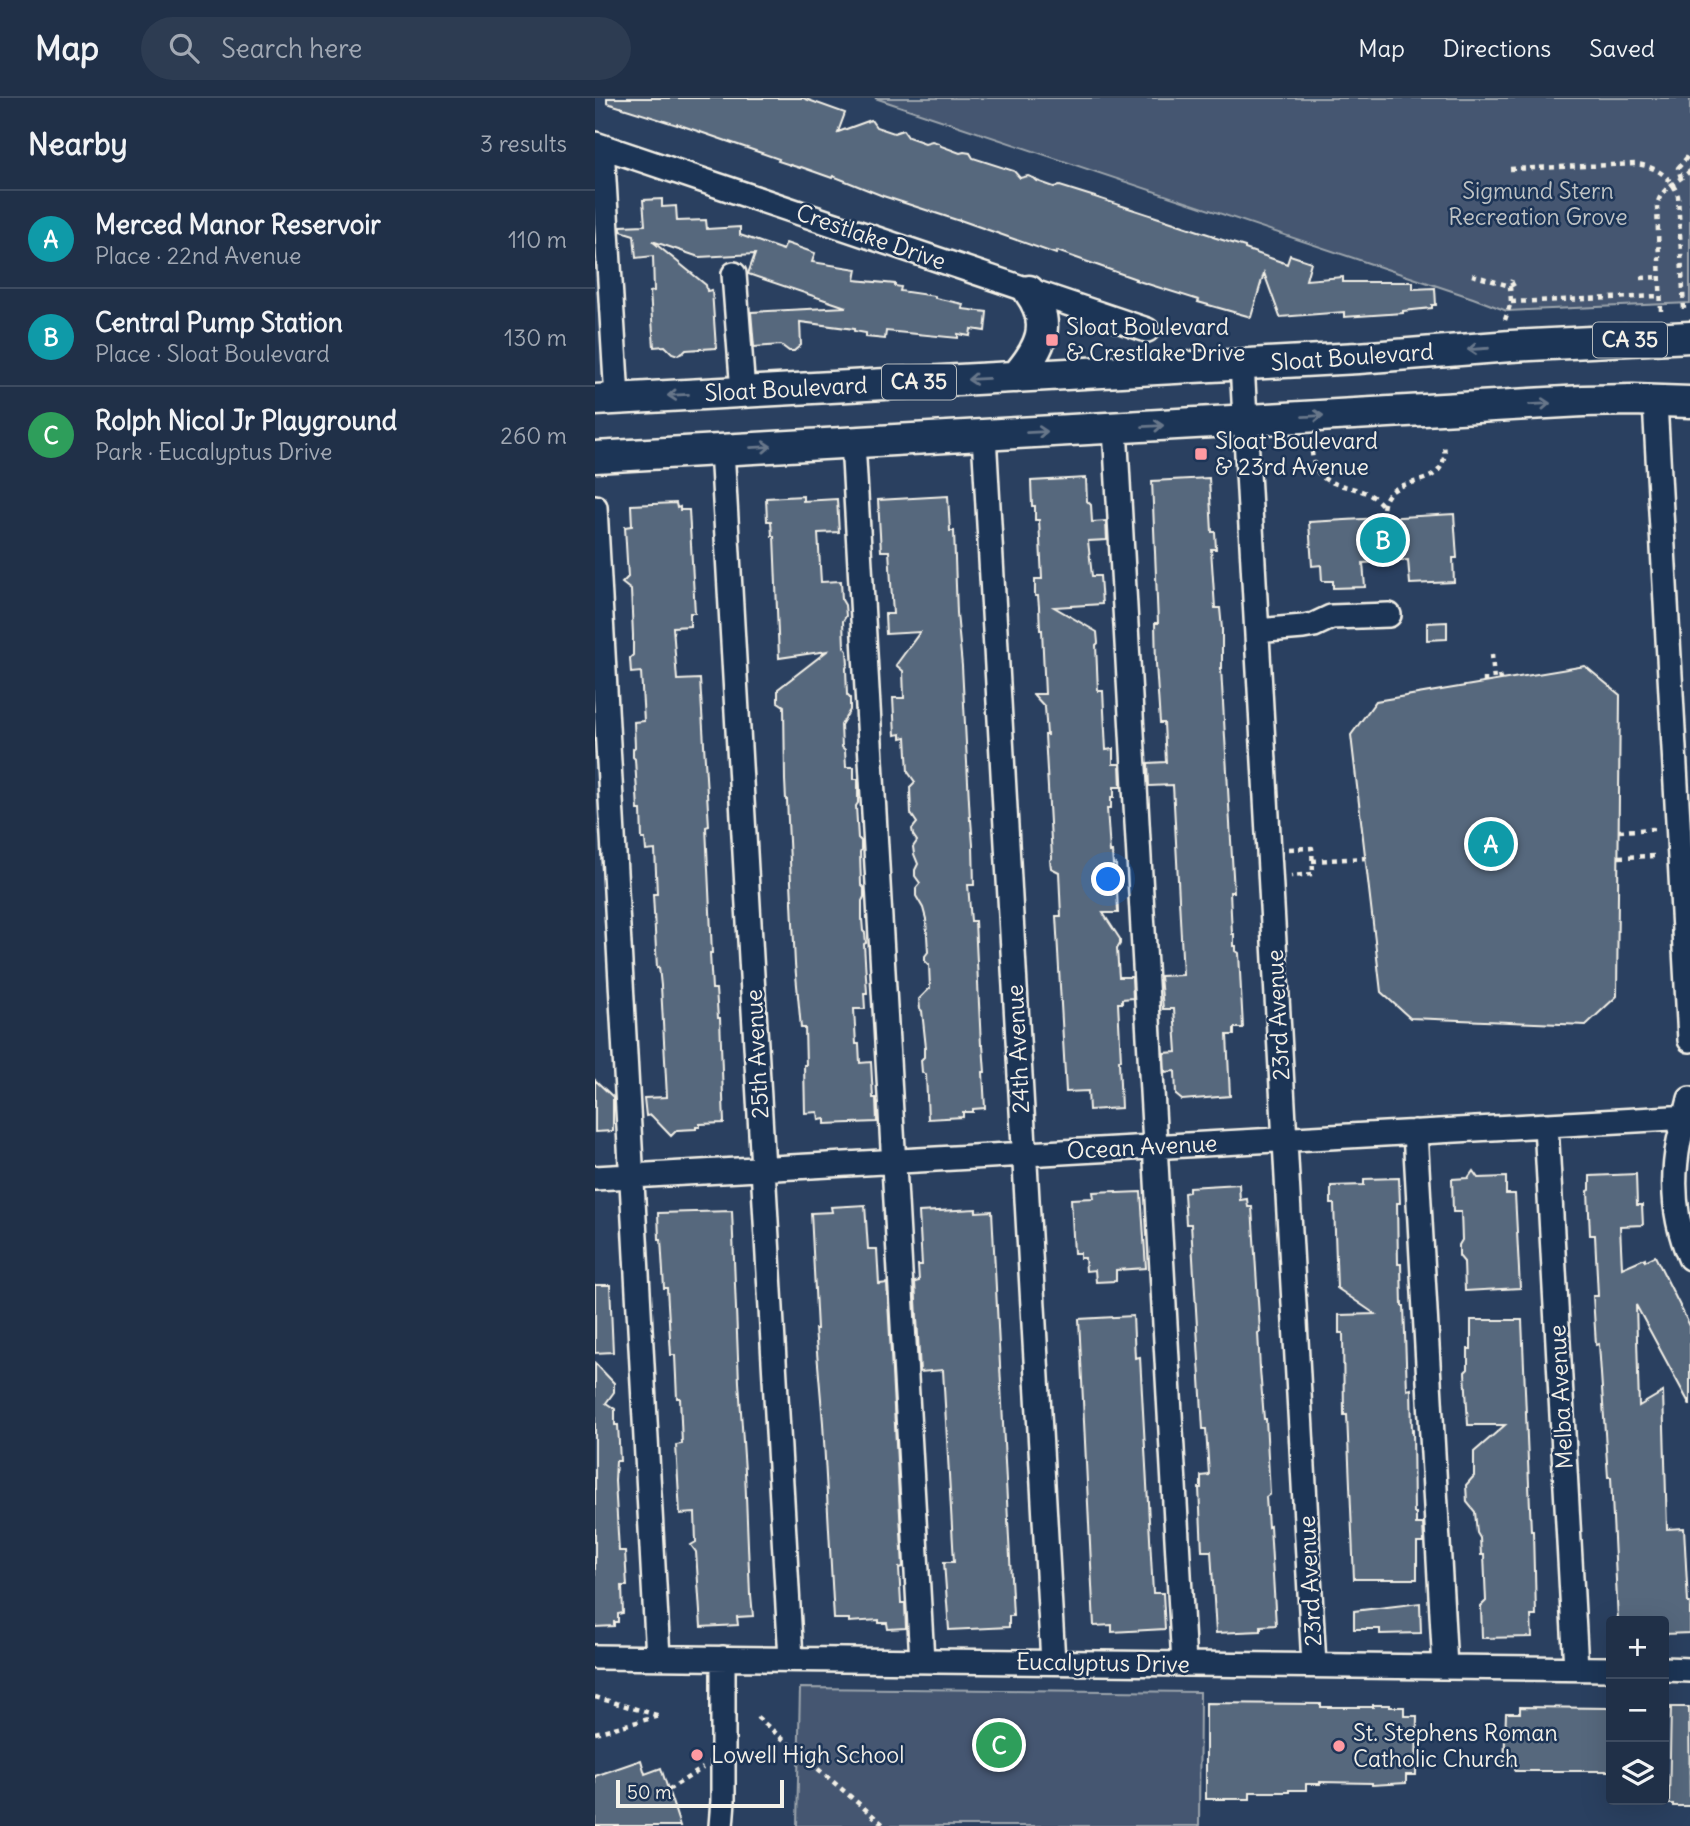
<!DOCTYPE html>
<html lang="en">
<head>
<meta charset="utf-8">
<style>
  body { margin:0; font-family:Delius,sans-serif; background:#2d3c52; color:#f1f3f6 }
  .controls { position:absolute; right:21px; bottom:21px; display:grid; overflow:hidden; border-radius:7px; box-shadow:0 7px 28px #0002 }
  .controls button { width:63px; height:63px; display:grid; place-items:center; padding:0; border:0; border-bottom:2px solid #3d4b60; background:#203048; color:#f1f3f6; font:35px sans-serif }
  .scale { position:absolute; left:21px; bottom:18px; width:168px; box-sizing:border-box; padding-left:7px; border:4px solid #f4f1e8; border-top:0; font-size:19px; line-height:24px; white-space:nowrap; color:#f4f1e8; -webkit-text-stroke:5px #1d3557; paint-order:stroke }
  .you { position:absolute; left:514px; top:782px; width:24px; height:24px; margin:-18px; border:5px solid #fff; border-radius:50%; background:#1a73e8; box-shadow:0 0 0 10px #1a73e833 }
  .badge { display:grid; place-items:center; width:46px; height:46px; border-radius:50%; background:#ff9aa2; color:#fff; font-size:23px; font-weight:700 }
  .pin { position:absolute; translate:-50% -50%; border:4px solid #fff; box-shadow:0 2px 7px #0006 }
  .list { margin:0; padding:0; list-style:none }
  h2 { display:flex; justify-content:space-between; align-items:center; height:91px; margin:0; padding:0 28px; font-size:30px }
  h2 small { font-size:23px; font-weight:400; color:#a2a9b4 }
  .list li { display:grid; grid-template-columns:46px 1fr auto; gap:21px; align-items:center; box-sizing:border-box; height:98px; padding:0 28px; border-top:2px solid #3d4b60 }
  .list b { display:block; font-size:26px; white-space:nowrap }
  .list p { margin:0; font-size:23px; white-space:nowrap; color:#a2a9b4 }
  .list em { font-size:23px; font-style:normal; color:#a2a9b4 }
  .icon { flex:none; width:38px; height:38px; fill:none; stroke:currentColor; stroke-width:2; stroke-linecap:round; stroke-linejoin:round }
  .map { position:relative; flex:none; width:1095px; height:1728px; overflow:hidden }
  header { display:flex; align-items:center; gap:42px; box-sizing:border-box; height:98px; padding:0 35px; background:#203048; border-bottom:2px solid #3d4b60 }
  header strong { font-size:33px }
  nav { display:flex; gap:38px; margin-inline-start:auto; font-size:24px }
  .search { width:490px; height:63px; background:#2d3c52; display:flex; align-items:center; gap:18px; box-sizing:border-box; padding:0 24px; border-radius:38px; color:#a2a9b4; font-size:26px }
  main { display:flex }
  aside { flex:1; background:#203048 }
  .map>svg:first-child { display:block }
</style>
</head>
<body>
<header>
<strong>Map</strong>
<div class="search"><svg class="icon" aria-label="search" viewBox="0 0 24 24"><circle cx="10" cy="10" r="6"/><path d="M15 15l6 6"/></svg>Search here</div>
<nav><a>Map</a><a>Directions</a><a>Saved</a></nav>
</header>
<main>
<aside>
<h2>Nearby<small>3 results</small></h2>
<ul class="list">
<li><span class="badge" style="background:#0f9aa8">A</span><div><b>Merced Manor Reservoir</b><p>Place · 22nd Avenue</p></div><em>110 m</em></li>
<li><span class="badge" style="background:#0f9aa8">B</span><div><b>Central Pump Station</b><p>Place · Sloat Boulevard</p></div><em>130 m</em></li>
<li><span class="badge" style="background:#2e9e5b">C</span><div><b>Rolph Nicol Jr Playground</b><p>Park · Eucalyptus Drive</p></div><em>260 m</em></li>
</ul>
</aside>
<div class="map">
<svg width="1095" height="1728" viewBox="0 0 1095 1728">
  <rect width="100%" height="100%" fill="#2a4060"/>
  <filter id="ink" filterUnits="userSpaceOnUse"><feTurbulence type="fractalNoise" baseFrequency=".0143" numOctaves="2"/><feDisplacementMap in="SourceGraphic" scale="14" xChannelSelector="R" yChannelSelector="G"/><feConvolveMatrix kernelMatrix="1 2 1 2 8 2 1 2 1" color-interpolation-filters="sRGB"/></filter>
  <g filter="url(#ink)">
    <path fill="#445771" stroke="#9ca4ac" stroke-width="2" d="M280,0H1095V205L912,213L878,200Z
      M205,1590L605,1594L604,1728H202Z"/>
    <path fill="#56677d" stroke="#f4f1e8" stroke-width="2" d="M12,0H208L250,15L243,34L276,22L281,29L299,35L308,32L313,39L330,45L337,43L344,45L346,48L365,55L369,54L375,55L378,60L419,73L425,80L433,78L439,80L442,83L459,89L465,88L500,99L619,138L618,139L650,149V151L692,166L695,157L716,164L711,182L748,179V184H818V191L840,190L841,207H837V210L808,213V215L749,219V214L685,219L669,175L656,219L603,204L604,202L540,182L541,181L462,153L461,156L365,122V123L288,98L238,78L237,80L206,69L205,70L183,63L184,61L82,26V27L12,5Z
      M67,101V109L81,108L82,123L111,122L112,131L145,129V137L188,152L191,145L220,155L217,164L262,171L260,182L300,186V188L306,189L305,193L340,198V200L368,206L367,211L392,214L390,233L376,231L375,238L363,236V240L291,233L290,241L271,239V235L259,233V231L205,224L206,247L199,253H194L186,247L159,249L156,214L251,209L153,176L160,156L104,159L57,143L111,187L112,193L117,192L121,250L91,252L88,255L83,257L77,255L70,248L59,249L55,194L59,193L58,158L41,160L39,137L26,133V128L50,127L48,102Z
      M491,380L492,403L496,407L497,424L511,423L512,442L493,443L497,478H505L507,506L459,509L502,534L503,545L501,547L503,593H508L511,652L518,651V666H525L526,689H519V699H516V710H512L515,754H517L518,767L521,766L523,815H508L525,841V846L522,851L524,879H537L538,900L527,901V905H523L526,962H524L526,1010L494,1012L493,993L471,994L461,818H466L464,774L456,770L455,762L457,760L450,637H452L450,609L438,596H450L447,532H445L444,509L443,498H440V481H447L444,422H440V408H437L436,383Z
      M614,380L617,434H620L621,451H616L620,510H625L627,531V570H626L639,794H635L637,836H639V848H641V853L644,855L648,930H639V937H632L635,998L587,1002L581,997L580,973L570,974L569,955L582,954L579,911H568L565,878L588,877L578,687L554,688L553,665L571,664L569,625H565L561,566L560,525H563L557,383Z
      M208,398V403L242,401L244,434L223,435L226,484L246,483L247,502L250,507L251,518L248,523L249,549L252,553L253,566L251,570L252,597L255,600V612L246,627L247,649L250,652L251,669H259V681H263V705L261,708L263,740L266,743V752L265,754L266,787L269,790V799L267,803V821L268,833L270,835L271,845L269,846L272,895H269L270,911H259L261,946H264L265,965L276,964L278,1000H281L282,1024L230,1026V1021L224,1022L223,1014L210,1015L209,967H211L210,930H206L200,866L192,702H191L190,682L189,608L183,604V591L232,553L184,560L179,438H177L176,423H172L171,400Z
      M353,398L355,433H359L362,515L367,568L375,722H376L378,747L379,787H373L376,823H380L386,947H388L390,974H388L390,1010L378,1011V1014H368V1019L333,1021L331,977L327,974L326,962L329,959V950H331L327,913L325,911L324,901L335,890L334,867L330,863V858L333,854L331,821L328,810L321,798V790L325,785L320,778V772L323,766L319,756L318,749L322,743L318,737L317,731L322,725L316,716L315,689L320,684L313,674L311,639L306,640V636L300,637L298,600H309L308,573L301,567L325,534L291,536L290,516H298L294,453H286L283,402Z
      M81,405L82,410L85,409V412H94L100,515H95V528L78,529L82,582L105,581L114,728L111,729L117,855H115L117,891H121L123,920H125L129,1025L105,1026V1029H101V1031L82,1032L76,1038L56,1017L51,1018L49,1000L72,999L66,888L64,869L62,870L58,796H62L60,752L51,753L50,741H47L46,712H43L40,661L38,659V651L40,649L39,624L49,623L46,574L36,575L35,560L38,557V537L36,492L27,485L33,479L30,429L37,428L36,407Z
      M859,416L862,460H858L859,484L815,486L813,462L768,465L770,489L738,490V483H727L726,467L717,468L714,424Z
      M852,524V541L832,542V525Z
      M990,568L1025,597L1022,898L991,927L815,920L786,894L756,637L781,603Z
      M0,982L18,999V1033L0,1034Z
      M878,1073L883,1080L911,1079V1096H920L925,1190L870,1193L869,1164L864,1158V1147L867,1142L866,1114H858L857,1081L873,1080Z
      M1041,1076L1042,1107H1047L1048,1127L1025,1128L1027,1170L1050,1160V1163L1060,1158L1095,1228V1307L1041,1207L1044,1308L1068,1294L1072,1431L1089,1430L1093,1505H1095V1535L1069,1536V1523H1023L1016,1379H1013L1004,1246L1001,1247L998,1198H1003L1000,1137H995L993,1093L995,1092V1078Z
      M804,1080L805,1105H802L803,1166H806L807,1208H809L812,1292L816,1291L817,1333L818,1332L819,1415H821V1426H828L829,1445H822V1481H759L752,1317H749L748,1235H744V1217L780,1216L742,1190L739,1106H736V1088L769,1087V1081Z
      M644,1086L645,1102L652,1101L653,1109H657L665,1234L663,1235L665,1271L669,1321H671L675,1396L671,1399L673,1429L675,1428L681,1527L666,1528V1533L621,1535L616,1453H607L604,1390H606V1378L614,1377L611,1331H608L596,1126H591L589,1095L594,1094V1089Z
      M521,1093V1095L546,1094L551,1170L521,1172V1183L501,1184L500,1172L491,1173L490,1160H485V1155H479L476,1101L499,1100L498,1094Z
      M270,1107L273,1151H282L284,1186L292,1185L308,1469L304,1470L306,1505H310L311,1530L293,1531L292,1525H284V1522L254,1524V1521H239L228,1325L220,1231H222L216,1115L237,1114L236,1109Z
      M381,1111V1114L397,1113L418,1518H414V1529L354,1532L349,1464H359L348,1272L325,1274L320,1184L324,1183L323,1167H327L324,1114Z
      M137,1113L144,1284L150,1373L155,1497H156L158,1518L142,1519L143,1527L106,1529L101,1454L96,1447L101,1444L100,1415L85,1416L81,1347L87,1346L85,1300H82L80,1257H76L72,1190H69L66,1141H64L63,1115Z
      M0,1187H15L18,1254L0,1255Z
      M538,1218L540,1260L545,1259L558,1495H568L570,1531L517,1534V1527L499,1528L484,1221Z
      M876,1222H927L936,1433H938L939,1473H940L941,1518H936L937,1539L887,1540L886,1508L891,1503L889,1457H886L885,1440L882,1435L880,1414L872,1404L871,1387L879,1378V1354L910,1327H873L870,1274L873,1271V1251H876Z
      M0,1265L19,1285V1294L11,1305L20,1311V1327H23L25,1363H21L20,1383L24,1453H30L32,1488H27L28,1515L23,1516V1524H19V1528L0,1529Z
      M825,1505L826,1535L785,1536V1531H759V1513Z
      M611,1605L726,1606V1609H778V1607H795V1609H809V1618H822L821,1677H811V1685L777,1687V1685L725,1684V1686H711V1692H694V1694H655V1701H611Z
      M925,1609L1016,1610V1673H920L921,1667H909L911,1615H925Z
      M1076,1609H1094L1095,1708H1078V1706H1074Z
      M46,1662L50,1676L66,1670L85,1728H0V1678Z"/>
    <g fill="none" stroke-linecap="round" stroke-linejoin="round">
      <defs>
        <path id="minor" d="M0,46L552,232
          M7,49L22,301
          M139,176L148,294
          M647,266L719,1567
          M1060,304L1095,942
          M520,330L589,1566
          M389,337L458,1564
          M258,344L327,1562
          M127,351L196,1561
          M0,409L63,1559
          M662,533L708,529L719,527L736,519L794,517
          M1095,1001C1092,1015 1087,1029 1084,1043C1076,1083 1079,1123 1095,1160
          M951,1027L981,1570
          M820,1034L850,1569
          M0,1080L1095,1019
          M0,1559L1016,1571
          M1069,1571L1095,1572
          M126,1728L128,1703V1560"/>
        <path id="major" d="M421,279C446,250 458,226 434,193
          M0,302L763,260L916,248L1095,239
          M0,359L988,303L1038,302L1095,304"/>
      </defs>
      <use href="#minor" stroke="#f4f1e8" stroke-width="28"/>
      <use href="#major" stroke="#f4f1e8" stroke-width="35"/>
      <path stroke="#f4f1e8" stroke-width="4.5" stroke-dasharray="5 5" stroke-linecap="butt" d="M915,71L1041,66C1060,68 1077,79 1083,98L1089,212
        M1086,80L1083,70L1094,57
        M877,177L915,188L920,185
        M1046,180L1065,179
        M916,204L1065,198
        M1066,213L1062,108C1065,90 1082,85 1095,73
        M910,222L916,204L915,188L917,182
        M717,353C719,400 763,378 787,407
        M788,420C784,365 856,404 849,345
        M897,556L899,583
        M904,577L905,582
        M890,580V585
        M1024,733L1060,731
        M694,751L717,750L718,776L696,778
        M1024,759L1061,758
        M717,763L770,760
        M0,1599L65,1618L0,1635
        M162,1619L290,1728
        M73,1692L108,1670"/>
      <use href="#minor" stroke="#1d3557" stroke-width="23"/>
      <use href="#major" stroke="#1d3557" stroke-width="30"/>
    </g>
    <defs><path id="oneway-shaft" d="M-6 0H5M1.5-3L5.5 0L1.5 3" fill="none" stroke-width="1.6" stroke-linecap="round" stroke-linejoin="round" transform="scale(1.75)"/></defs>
    <g stroke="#68778a">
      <use href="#oneway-shaft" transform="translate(883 251) rotate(176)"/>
      <use href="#oneway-shaft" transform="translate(383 281) rotate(177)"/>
      <use href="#oneway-shaft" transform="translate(83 297) rotate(177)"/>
      <use href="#oneway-shaft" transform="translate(945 306) rotate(-3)"/>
      <use href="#oneway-shaft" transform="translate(718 318) rotate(-3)"/>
      <use href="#oneway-shaft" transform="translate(558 328) rotate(-3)"/>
      <use href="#oneway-shaft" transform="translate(442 334) rotate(-3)"/>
      <use href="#oneway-shaft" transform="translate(166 349) rotate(-3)"/>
    </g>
  </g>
  <g fill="#ff9aa2" stroke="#1d3557" stroke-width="2.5">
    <rect x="450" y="235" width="14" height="14" rx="3.5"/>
    <rect x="599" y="349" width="14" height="14" rx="3.5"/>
    <circle cx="744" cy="1648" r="7"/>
    <circle cx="102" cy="1657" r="7"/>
  </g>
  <g text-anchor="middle" stroke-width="5" stroke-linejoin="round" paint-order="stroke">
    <g fill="#1d3557" stroke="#b4b9bc" stroke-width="2">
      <rect x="998" y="224.5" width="74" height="35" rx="5"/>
      <rect x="287" y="266.5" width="74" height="35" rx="5"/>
    </g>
    <g font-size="21" font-weight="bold" fill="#f4f1e8">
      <text x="1035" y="249">CA 35</text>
      <text x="324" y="291">CA 35</text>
    </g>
    <g font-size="23" fill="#bfc3c4" stroke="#1d3557">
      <text x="943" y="101">Sigmund Stern<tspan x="943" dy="26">Recreation Grove</tspan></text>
    </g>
    <g font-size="23" fill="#f4f1e8" stroke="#1d3557">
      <text transform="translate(276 139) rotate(19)" y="8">Crestlake Drive</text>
      <text transform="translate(757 259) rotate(-4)" y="8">Sloat Boulevard</text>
      <text transform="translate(191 291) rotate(-3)" y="8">Sloat Boulevard</text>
      <text transform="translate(683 917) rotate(-93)" y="8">23rd Avenue</text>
      <text transform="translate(423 951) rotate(-93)" y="8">24th Avenue</text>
      <text transform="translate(162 956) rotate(-93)" y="8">25th Avenue</text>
      <text transform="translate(547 1049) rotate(-3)" y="8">Ocean Avenue</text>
      <text transform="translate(966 1299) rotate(-93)" y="8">Melba Avenue</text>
      <text transform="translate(715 1483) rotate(-93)" y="8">23rd Avenue</text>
      <text transform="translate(508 1565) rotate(1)" y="8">Eucalyptus Drive</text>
    </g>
    <g font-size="23" fill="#f4f1e8" stroke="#1d3557" text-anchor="start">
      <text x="471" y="237">Sloat Boulevard<tspan x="471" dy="26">&amp; Crestlake Drive</tspan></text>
      <text x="620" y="351">Sloat Boulevard<tspan x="620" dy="26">&amp; 23rd Avenue</tspan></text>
      <text x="758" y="1643">St. Stephens Roman<tspan x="758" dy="26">Catholic Church</tspan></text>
      <text x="116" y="1665">Lowell High School</text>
    </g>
  </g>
</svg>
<div class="controls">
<button>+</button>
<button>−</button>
<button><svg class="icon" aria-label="layers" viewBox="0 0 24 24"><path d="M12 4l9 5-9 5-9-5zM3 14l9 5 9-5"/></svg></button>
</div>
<div class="scale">50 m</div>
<div class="you"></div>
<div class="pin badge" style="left:896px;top:746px;background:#0f9aa8">A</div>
<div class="pin badge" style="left:788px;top:442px;background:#0f9aa8">B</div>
<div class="pin badge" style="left:404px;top:1647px;background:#2e9e5b">C</div>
</div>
</main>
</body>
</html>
